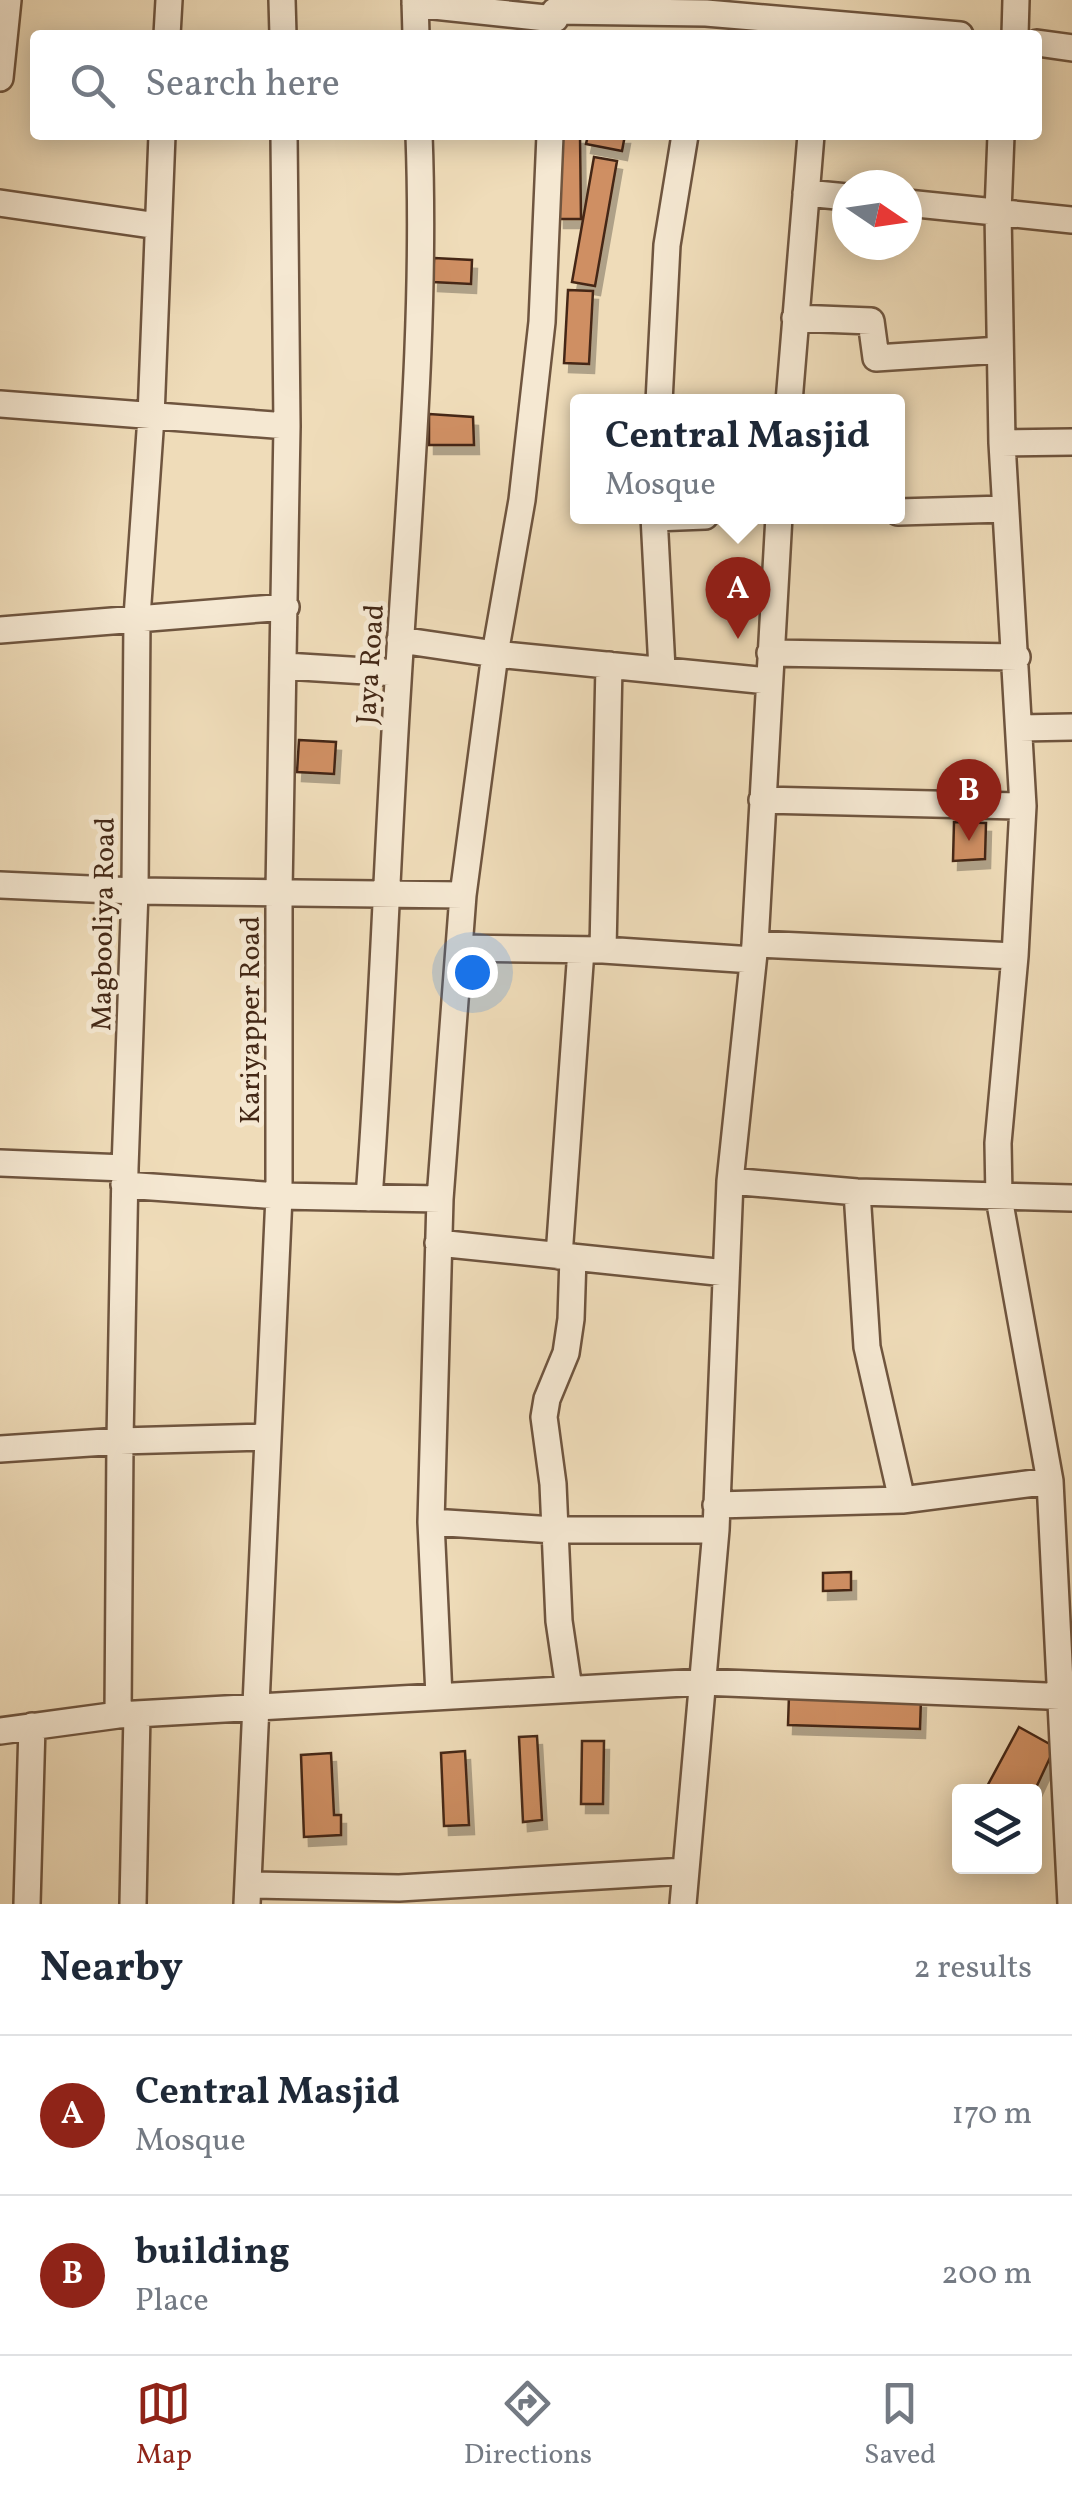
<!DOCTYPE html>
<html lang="en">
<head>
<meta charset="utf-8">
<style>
  body { margin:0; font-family:Vollkorn,serif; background:#f2f2f3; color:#1f2937 }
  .controls { position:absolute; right:30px; bottom:30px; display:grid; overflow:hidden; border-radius:10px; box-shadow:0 5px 25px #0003 }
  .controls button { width:90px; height:90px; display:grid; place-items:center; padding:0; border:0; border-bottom:2px solid #e0e1e3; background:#fff; color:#1f2937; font:50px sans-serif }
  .compass { position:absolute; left:832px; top:170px; width:90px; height:90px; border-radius:50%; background:#fff; box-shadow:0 5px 25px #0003; rotate:103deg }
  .you { position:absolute; left:472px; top:972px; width:35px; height:35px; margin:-25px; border:8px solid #fff; border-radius:50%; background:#1a73e8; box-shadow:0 0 0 15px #1a73e833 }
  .badge { display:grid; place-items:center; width:65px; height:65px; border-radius:50%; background:#8f2418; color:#fff; font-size:32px; font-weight:700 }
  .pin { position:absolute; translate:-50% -82px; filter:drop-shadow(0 2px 5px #0008) }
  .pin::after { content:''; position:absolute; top:52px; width:35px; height:30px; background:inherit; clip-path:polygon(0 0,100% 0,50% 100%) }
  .popup { position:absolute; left:570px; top:394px; width:335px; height:130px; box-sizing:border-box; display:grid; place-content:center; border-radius:10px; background:#fff; filter:drop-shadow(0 2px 8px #0005); font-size:32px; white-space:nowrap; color:#747a83 }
  .popup b { font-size:38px; color:#1f2937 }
  .popup::after { content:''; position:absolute; left:50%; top:100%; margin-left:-20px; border:20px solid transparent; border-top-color:#fff }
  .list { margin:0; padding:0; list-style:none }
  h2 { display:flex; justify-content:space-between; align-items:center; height:130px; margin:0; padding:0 40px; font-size:42px }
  h2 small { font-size:32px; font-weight:400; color:#747a83 }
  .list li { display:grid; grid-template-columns:65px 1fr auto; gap:30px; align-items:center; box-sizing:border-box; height:160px; padding:0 40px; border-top:2px solid #e0e1e3 }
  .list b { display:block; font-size:38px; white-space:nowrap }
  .list p { margin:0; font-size:32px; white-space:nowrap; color:#747a83 }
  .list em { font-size:32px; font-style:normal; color:#747a83 }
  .icon { flex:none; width:55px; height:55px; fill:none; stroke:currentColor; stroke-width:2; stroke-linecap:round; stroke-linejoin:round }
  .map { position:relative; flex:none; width:1072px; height:1904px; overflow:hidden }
  .search { position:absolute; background:#fff; box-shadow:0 5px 25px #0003; left:30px; right:30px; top:30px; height:110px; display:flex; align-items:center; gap:25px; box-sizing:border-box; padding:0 35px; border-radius:10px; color:#747a83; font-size:38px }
  .sheet { height:450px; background:#fff }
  nav { display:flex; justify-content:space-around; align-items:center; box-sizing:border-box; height:140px; border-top:2px solid #e0e1e3; background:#fff; font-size:28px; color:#747a83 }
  nav a { display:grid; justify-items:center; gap:5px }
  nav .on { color:#8f2418 }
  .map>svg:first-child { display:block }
</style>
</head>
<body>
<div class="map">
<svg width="1072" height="1904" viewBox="0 0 1072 1904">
  <defs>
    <filter id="shadow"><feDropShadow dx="5" dy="9" stdDeviation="0" flood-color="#0004"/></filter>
  </defs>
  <rect width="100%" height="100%" fill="#efdcb9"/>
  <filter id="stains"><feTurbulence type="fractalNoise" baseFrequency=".002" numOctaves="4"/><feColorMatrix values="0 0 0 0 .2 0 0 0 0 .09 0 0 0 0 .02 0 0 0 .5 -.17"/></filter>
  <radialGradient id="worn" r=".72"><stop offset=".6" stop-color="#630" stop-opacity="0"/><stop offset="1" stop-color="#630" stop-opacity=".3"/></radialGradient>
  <path fill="#cf8f64" stroke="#442816" stroke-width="2.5" filter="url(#shadow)" d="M558,135H580L581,219H559Z
    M588,135H625L622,151L586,144Z
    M594,157L617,161L595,286L572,282Z
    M434,258L472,260L471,284L433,282Z
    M568,290L593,291L589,364L564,363Z
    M429,414L473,417L474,445H429Z
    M299,740L336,742L334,774L297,772Z
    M954,822L986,823L985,859L953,861Z
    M851,1572V1590L823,1591V1573Z
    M789,1695L921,1699L920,1729L788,1725Z
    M1019,1727L1055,1747L1034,1792H984Z
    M537,1736L542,1820L523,1822L519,1737Z
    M582,1741H604L603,1804H581Z
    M465,1751L469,1825L444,1826L441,1753Z
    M331,1753L334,1815H341V1835L304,1837L301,1755Z"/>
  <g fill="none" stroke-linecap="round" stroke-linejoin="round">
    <defs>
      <path id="minor" d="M282,0L283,35
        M415,0L416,35
        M415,4L555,19
        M555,11L706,13L960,35
        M167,35L169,0
        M1015,35L1016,0
        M1037,43L1072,48
        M0,78L8,0
        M1001,135L998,212L1002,443L1023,806L1015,956L998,1143L999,1198L1050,1481L1071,1904
        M806,193L847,197
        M0,203L158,226
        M907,203L1072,220
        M795,318L871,321L876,358L1000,350
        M659,402L667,245L685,135
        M789,402L811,135
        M0,404L287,426
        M1002,443L1072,442
        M898,512L1005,509
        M654,516L662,669
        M654,518L705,516
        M0,630L286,607
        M400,640L495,654L768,681
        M770,653L1017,657
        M285,666L398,673
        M1020,728L1072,727
        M762,800L1023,806
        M0,885L135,891L463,895
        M755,944L1015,956
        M459,948L603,950L609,665
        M603,950L753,960
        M0,1163L125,1168
        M730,1181L857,1192L1072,1198
        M124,1185L279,1196L440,1199
        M857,1192L867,1347L902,1500
        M369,1198C382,1026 387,854 398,682C409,499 426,318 419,135
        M438,1243L726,1273
        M559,1256L581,950
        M0,1449L120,1441L266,1437
        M716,1505L902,1500L1050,1481
        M431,1522L554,1530H716
        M569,1689L559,1621L553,1484L544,1417L547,1399L566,1353L571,1319L573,1257
        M439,1696L431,1522L440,1199L463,895L495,654L522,500L542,322L550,135
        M118,1715L120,1441L125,1168L135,891L137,617L151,417L162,135
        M0,1731L118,1715L702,1682L1072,1697
        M249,1885L399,1888L685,1871
        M27,1904L32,1726
        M133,1904L137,1714
        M247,1904L279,1196V891L287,426L284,135
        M683,1904L716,1530L730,1181L755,944L779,516"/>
    </defs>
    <use href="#minor" stroke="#6f553f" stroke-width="30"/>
    <use href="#minor" stroke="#f5e8d2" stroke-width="25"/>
  </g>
  <g text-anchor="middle" stroke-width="10" stroke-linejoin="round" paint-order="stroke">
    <g font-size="28" fill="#442816" stroke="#f5e8d2">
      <text transform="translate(369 664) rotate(-86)" y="10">Jaya Road</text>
      <text transform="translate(102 924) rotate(-89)" y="10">Magbooliya Road</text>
      <text transform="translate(249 1020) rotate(-90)" y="10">Kariyapper Road</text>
    </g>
  </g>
  <rect width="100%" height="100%" filter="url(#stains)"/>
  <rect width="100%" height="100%" fill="url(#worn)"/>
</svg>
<div class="controls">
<button><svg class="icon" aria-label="layers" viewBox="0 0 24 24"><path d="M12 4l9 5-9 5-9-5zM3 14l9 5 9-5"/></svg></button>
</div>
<svg class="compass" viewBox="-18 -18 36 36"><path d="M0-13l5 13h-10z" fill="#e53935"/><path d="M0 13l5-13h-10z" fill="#747a83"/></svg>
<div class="you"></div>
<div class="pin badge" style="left:738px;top:639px">A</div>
<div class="popup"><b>Central Masjid</b>Mosque</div>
<div class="pin badge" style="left:969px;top:841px">B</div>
<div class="search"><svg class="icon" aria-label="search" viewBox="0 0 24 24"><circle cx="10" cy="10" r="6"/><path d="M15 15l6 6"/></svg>Search here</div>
</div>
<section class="sheet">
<h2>Nearby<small>2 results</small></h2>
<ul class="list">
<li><span class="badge">A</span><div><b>Central Masjid</b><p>Mosque</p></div><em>170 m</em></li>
<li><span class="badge">B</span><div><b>building</b><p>Place</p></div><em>200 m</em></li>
</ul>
</section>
<nav>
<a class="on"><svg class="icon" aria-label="map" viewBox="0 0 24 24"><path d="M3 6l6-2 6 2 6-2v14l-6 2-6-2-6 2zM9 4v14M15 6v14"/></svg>Map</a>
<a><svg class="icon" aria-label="directions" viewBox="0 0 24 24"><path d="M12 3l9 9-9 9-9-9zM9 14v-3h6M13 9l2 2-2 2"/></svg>Directions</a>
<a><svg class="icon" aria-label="saved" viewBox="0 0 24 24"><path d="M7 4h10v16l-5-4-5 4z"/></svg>Saved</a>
</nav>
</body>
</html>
